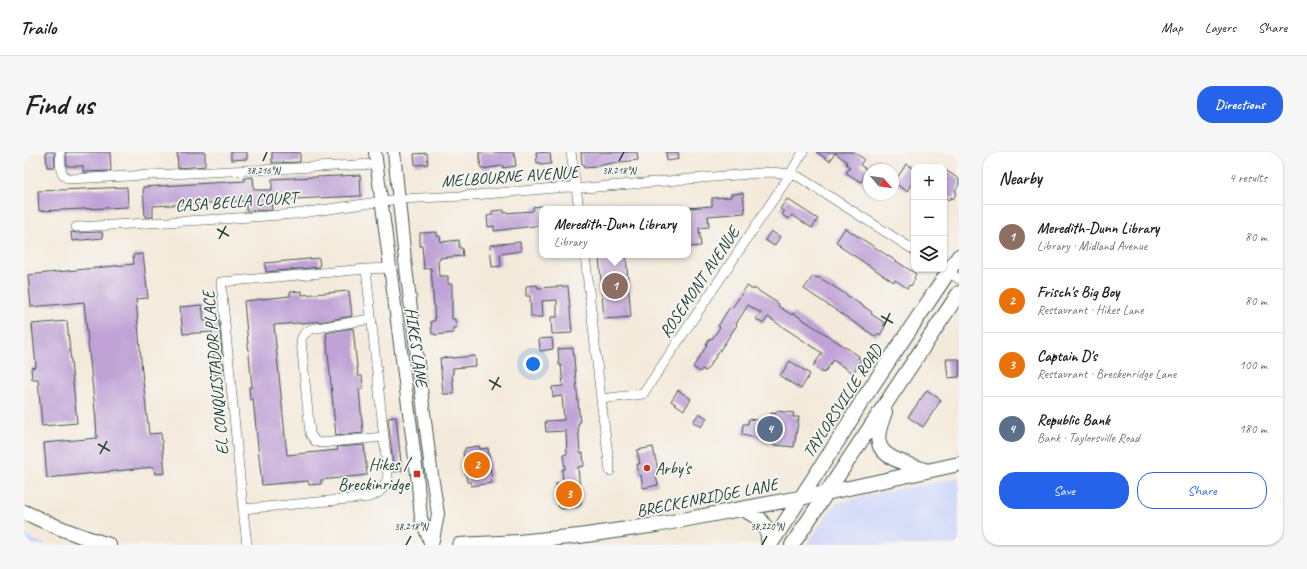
<!DOCTYPE html>
<html lang="en">
<head>
<meta charset="utf-8">
<style>
  body { margin:0; font-family:Caveat,sans-serif; background:#f6f6f6; color:#222 }
  .controls { position:absolute; right:12px; top:12px; display:grid; overflow:hidden; border-radius:8px; box-shadow:0 1px 3px #0004 }
  .controls button { width:36px; height:36px; display:grid; place-items:center; padding:0; border:0; border-bottom:1px solid #e0e0e0; background:#fff; color:#222; font:20px sans-serif }
  .compass { position:absolute; left:839px; top:12px; width:36px; height:36px; border-radius:50%; background:#fff; box-shadow:0 1px 3px #0004; rotate:119deg }
  .you { position:absolute; left:509px; top:212px; width:14px; height:14px; margin:-10px; border:3px solid #fff; border-radius:50%; background:#1a73e8; box-shadow:0 0 0 6px #1a73e833 }
  .badge { display:grid; place-items:center; width:26px; height:26px; border-radius:50%; background:#2563eb; color:#fff; font-size:13px; font-weight:700 }
  .pin { position:absolute; translate:-50% -50%; border:2px solid #fff; box-shadow:0 1px 4px #0006 }
  .popup { position:absolute; left:515px; top:54px; width:152px; height:52px; box-sizing:border-box; display:grid; place-content:center; border-radius:8px; background:#fff; filter:drop-shadow(0 1px 3px #0005); font-size:13px; white-space:nowrap; color:#767676 }
  .popup b { font-size:15px; color:#222 }
  .popup::after { content:''; position:absolute; left:50%; top:100%; margin-left:-8px; border:8px solid transparent; border-top-color:#fff }
  .list { margin:0; padding:0; list-style:none }
  h2 { display:flex; justify-content:space-between; align-items:center; height:52px; margin:0; padding:0 16px; font-size:17px }
  h2 small { font-size:13px; font-weight:400; color:#767676 }
  .list li { display:grid; grid-template-columns:26px 1fr auto; gap:12px; align-items:center; box-sizing:border-box; height:64px; padding:0 16px; border-top:1px solid #e0e0e0 }
  .list b { display:block; font-size:15px; white-space:nowrap }
  .list p { margin:0; font-size:13px; white-space:nowrap; color:#767676 }
  .list em { font-size:13px; font-style:normal; color:#767676 }
  .actions { display:flex; gap:8px; padding:12px 16px }
  .actions a { flex:1; padding:9px 0; border:1px solid #2563eb; border-radius:16px; text-align:center; font-size:14px; color:#2563eb }
  .actions .main { background:#2563eb; color:#fff }
  .icon { flex:none; width:22px; height:22px; fill:none; stroke:currentColor; stroke-width:2; stroke-linecap:round; stroke-linejoin:round }
  .map { position:relative; flex:none; width:935px; height:393px; overflow:hidden; border-radius:16px }
  header { display:flex; align-items:center; gap:24px; box-sizing:border-box; height:56px; padding:0 20px; background:#fff; border-bottom:1px solid #e0e0e0 }
  header strong { font-size:19px }
  nav { display:flex; gap:22px; margin-inline-start:auto; font-size:14px }
  .intro { display:flex; align-items:center; justify-content:space-between; box-sizing:border-box; height:96px; padding:0 24px }
  h1 { margin:0; font-size:28px }
  .button { padding:10px 18px; border-radius:16px; background:#2563eb; color:#fff; font-size:14px; font-weight:700 }
  main { display:flex; gap:24px; padding:0 24px }
  aside { flex:1; background:#fff; border-radius:16px; box-shadow:0 1px 3px #0004 }
  .map>svg:first-child { display:block }
</style>
</head>
<body>
<header>
<strong>Trailo</strong>
<nav><a>Map</a><a>Layers</a><a>Share</a></nav>
</header>
<div class="intro"><h1>Find us</h1><a class="button">Directions</a></div>
<main>
<div class="map">
<svg width="935" height="393" viewBox="0 0 935 393">
  <rect width="100%" height="100%" fill="#f6f6f2"/>
  <filter id="ink" filterUnits="userSpaceOnUse"><feTurbulence type="fractalNoise" baseFrequency=".025" numOctaves="2"/><feDisplacementMap in="SourceGraphic" scale="8" xChannelSelector="R" yChannelSelector="G"/><feConvolveMatrix kernelMatrix="1 2 1 2 8 2 1 2 1" color-interpolation-filters="sRGB"/></filter>
  <filter id="wash" filterUnits="userSpaceOnUse"><feTurbulence type="fractalNoise" baseFrequency=".012" numOctaves="4" result="noise"/><feDisplacementMap in="SourceGraphic" scale="16" xChannelSelector="R" yChannelSelector="G"/><feGaussianBlur stdDeviation="0.9" result="paint"/><feColorMatrix in="noise" values="0 0 0 0 0 0 0 0 0 0 0 0 0 0 0 0 0 1.4 0 .05"/><feComposite in="paint" operator="in"/></filter>
  <g filter="url(#wash)">
    <rect width="100%" height="100%" fill="#f4eadb"/>
    <path fill="#d1d9f9" d="M935,326V393H783L803,362L814,351L849,342Z
      M0,382L16,390L24,393H0Z"/>
    <g id="blocks">
      <path fill="#c0a2d6" d="M22,0H30L31,15H23Z
        M42,0H86L87,19L59,20V14H43Z
        M153,0H181V14L154,16Z
        M207,0H223V7L207,8Z
        M248,0H276V10L248,11Z
        M455,0H490L492,14L479,16V14L457,17Z
        M512,0L526,1L527,12L516,13V11H513Z
        M557,0H613L614,8L589,11L572,14V15L560,16L559,13H558Z
        M642,0H654L655,7L643,9Z
        M792,0H830L840,7L836,13L845,19L837,30L822,21L826,15L822,12L823,10L811,1L806,9Z
        M403,1L404,12L391,13L390,2Z
        M882,12L890,17V28L883,39L870,31Z
        M920,17L935,27V33L931,39L933,40L929,47L927,45L925,48L920,45Z
        M336,23L337,44L247,48L248,58L222,59V49L129,54V65H121L119,35L221,29L220,26L229,25L230,38H248V27Z
        M103,35L104,55L15,59L14,39Z
        M719,41L721,61L684,64L685,75L675,76L677,94L664,95V56L688,54V46L707,45V42Z
        M763,47L794,67L788,76L768,63L765,67L758,63L760,60L756,57Z
        M518,54V73L470,79V74L464,75L463,64L468,63V59L480,58V61L509,59V55Z
        M821,76L892,122L890,126L891,127L887,134L885,133L883,136L871,128L870,130L815,94L817,93L812,90Z
        M747,79L756,85L750,94L741,88Z
        M47,80L52,81L78,80L79,86L48,89Z
        M413,80V84H416L417,90L435,88V96H438L439,104L416,106V108H414L415,124H424V132H428V167H431L432,176H429V181L411,183V182H408L407,169H411L407,116L400,117L398,94H396V81Z
        M496,90L497,99L476,102L477,114L468,115L466,93Z
        M119,102L124,146L112,147L118,220L125,282L137,281L141,321L131,322L130,315L23,326L20,291L73,286L72,269L60,150L7,155L4,123L110,112L109,103Z
        M575,103H602L607,165L580,167Z
        M295,106L296,115L242,120L241,111Z
        M789,124L793,126L794,125L812,136L848,160L847,162L861,171L859,174L861,175L856,183L854,181L852,185L780,137Z
        M513,133L514,136L544,134L548,181L528,182L527,165H533V148L518,149L519,165H507L506,144H502V134Z
        M723,134L729,138L730,136L755,152L754,154L768,163L769,161L835,204L834,206L837,208L829,221L809,208L800,221L789,214L798,201L744,165L739,172L732,167L737,161L724,153L712,172L713,173L682,219L678,217L676,220L669,215L683,193L682,192L686,186L688,187L696,175L694,174L706,155L708,156Z
        M278,139V143L325,139L328,164L301,169L250,173L263,303L314,298L313,295L340,293L343,323L297,328V332L285,333L284,329L238,333L229,247L226,248L225,235H228L220,149L266,144V140Z
        M178,153L180,169L195,168L200,222L191,223L188,180L159,182L156,155Z
        M43,169L53,271L18,274L14,227H8L7,216L12,215L8,172Z
        M329,176L334,224H338L339,237H335L339,281L312,284L302,181Z
        M528,186L529,197L516,199L515,187Z
        M549,196L556,271H554L556,301H559L560,314L554,315L557,352L555,355L537,357L534,354L532,331L539,330L538,317H541L539,303L543,302L542,279L522,280L521,269L540,268L538,244L529,245L528,235L539,234L537,213H535L534,197Z
        M451,204L452,214L429,216V222H428L430,242H419L416,206L428,205V206Z
        M922,207H935V225L924,226Z
        M766,209L786,222L777,237L756,224Z
        M654,238L667,247L660,258L647,249Z
        M903,238L917,248L899,275L884,265Z
        M752,259L770,261L769,265H775L770,295L750,293V292L746,291V290L738,289V287L718,283L719,272H724L725,267L746,270L747,261L752,262Z
        M675,261L683,266L677,275L669,270Z
        M372,265L378,319L370,320L364,266Z
        M455,294L456,297L464,296L468,331L447,334L446,330H443L439,300L441,299V296Z
        M629,295L634,319L631,320L634,333L619,336L617,323H615L613,312H616L613,298Z"/>
    </g>
  </g>
  <g filter="url(#ink)">
    <use href="#blocks" fill-opacity="0" stroke="#3f574d" stroke-width="1"/>
    <g fill="none" stroke-linecap="round" stroke-linejoin="round">
      <defs>
        <path id="minor" d="M36,0C37,11 34,22 45,27L352,12
          M547,0L555,57
          M52,75L198,67L271,62L374,47L439,44L543,35L561,36L747,20L766,22L775,25L890,98
          M561,103L577,247L586,319
          M342,117L364,324C361,335 357,341 346,345L219,357L197,130Z
          M342,117L365,116
          M921,118L935,127
          M347,167L287,177L280,182L277,188L286,282L291,289L297,291L359,285
          M577,247L619,242L763,27L779,0
          M219,357L223,393"/>
        <path id="secondary" d="M351,0L393,322L397,366L407,393
          M370,0L381,108L407,317L414,362L408,393"/>
        <path id="primary" d="M861,260C858,269 852,281 855,291C858,307 887,313 901,318
          M719,357L736,367L743,377L745,393
          M0,360C29,374 54,384 85,393
          M435,393L494,390L555,384L632,373L802,341L935,312
          M746,393L817,284L838,249L935,104
          M768,393L935,141"/>
      </defs>
      <use href="#minor" stroke="#3f574d" stroke-width="10"/>
      <use href="#secondary" stroke="#3f574d" stroke-width="14"/>
      <use href="#primary" stroke="#3f574d" stroke-width="16"/>
      <use href="#minor" stroke="#fff" stroke-width="9"/>
      <use href="#secondary" stroke="#fff" stroke-width="12"/>
      <use href="#primary" stroke="#fff" stroke-width="14"/>
    </g>
  </g>
  <path fill="none" stroke="#1f3d34" stroke-width="1.5" d="M239,9L243,0M595,9L600,0M193,77L205,84M195,87L202,74M857,164L869,171M860,174L866,161M465,228L477,235M468,238L475,225M74,292L86,299M76,302L83,289M382,393L387,384M738,393L743,384"/>
  <g fill="#c8321e" stroke="#f6f6f2" stroke-width="1.5">
    <circle cx="623" cy="316" r="4"/>
    <rect x="389" y="318" width="8" height="8" rx="2"/>
  </g>
  <g text-anchor="middle" stroke-width="3.5" stroke-linejoin="round" paint-order="stroke">
    <g font-size="17" fill="#1f3d34" stroke="#f6f6f2">
      <text transform="translate(486 24) rotate(-4)" y="6">MELBOURNE AVENUE</text>
      <text transform="translate(212 49) rotate(-4)" y="6">CASA BELLA COURT</text>
      <text transform="translate(675 130) rotate(-56)" y="6">ROSEMONT AVENUE</text>
      <text transform="translate(393 195) rotate(82)" y="6">HIKES LANE</text>
      <text transform="translate(191 221) rotate(-95)" y="6">EL CONQUISTADOR PLACE</text>
      <text transform="translate(818 249) rotate(-57)" y="6">TAYLORSVILLE ROAD</text>
      <text transform="translate(683 345) rotate(-11)" y="6">BRECKENRIDGE LANE</text>
    </g>
    <g font-size="17" fill="#1f3d34" stroke="#f6f6f2" text-anchor="end">
      <text x="385" y="318">Hikes /<tspan x="385" dy="20">Breckinridge</tspan></text>
      <text x="631" y="322" text-anchor="start">Arby's</text>
    </g>
  </g>
  <g font-size="10" text-anchor="middle" fill="#1f3d34" stroke="#f6f6f2" stroke-width="3.5" stroke-linejoin="round" paint-order="stroke">
    <text x="239" y="22">38.216°N</text>
    <text x="595" y="22">38.218°N</text>
    <text x="387" y="378">38.218°N</text>
    <text x="743" y="378">38.220°N</text>
  </g>
</svg>
<div class="controls">
<button>+</button>
<button>−</button>
<button><svg class="icon" aria-label="layers" viewBox="0 0 24 24"><path d="M12 4l9 5-9 5-9-5zM3 14l9 5 9-5"/></svg></button>
</div>
<svg class="compass" viewBox="-18 -18 36 36"><path d="M0-13l5 13h-10z" fill="#e53935"/><path d="M0 13l5-13h-10z" fill="#767676"/></svg>
<div class="you"></div>
<div class="pin badge" style="left:591px;top:134px;background:#8d6e63">1</div>
<div class="popup"><b>Meredith-Dunn Library</b>Library</div>
<div class="pin badge" style="left:453px;top:313px;background:#e8710a">2</div>
<div class="pin badge" style="left:545px;top:342px;background:#e8710a">3</div>
<div class="pin badge" style="left:746px;top:277px;background:#5c6f8a">4</div>
</div>
<aside>
<h2>Nearby<small>4 results</small></h2>
<ul class="list">
<li><span class="badge" style="background:#8d6e63">1</span><div><b>Meredith-Dunn Library</b><p>Library · Midland Avenue</p></div><em>80 m</em></li>
<li><span class="badge" style="background:#e8710a">2</span><div><b>Frisch's Big Boy</b><p>Restaurant · Hikes Lane</p></div><em>80 m</em></li>
<li><span class="badge" style="background:#e8710a">3</span><div><b>Captain D's</b><p>Restaurant · Breckenridge Lane</p></div><em>100 m</em></li>
<li><span class="badge" style="background:#5c6f8a">4</span><div><b>Republic Bank</b><p>Bank · Taylorsville Road</p></div><em>180 m</em></li>
</ul>
<div class="actions"><a class="main">Save</a><a>Share</a></div>
</aside>
</main>
</body>
</html>
